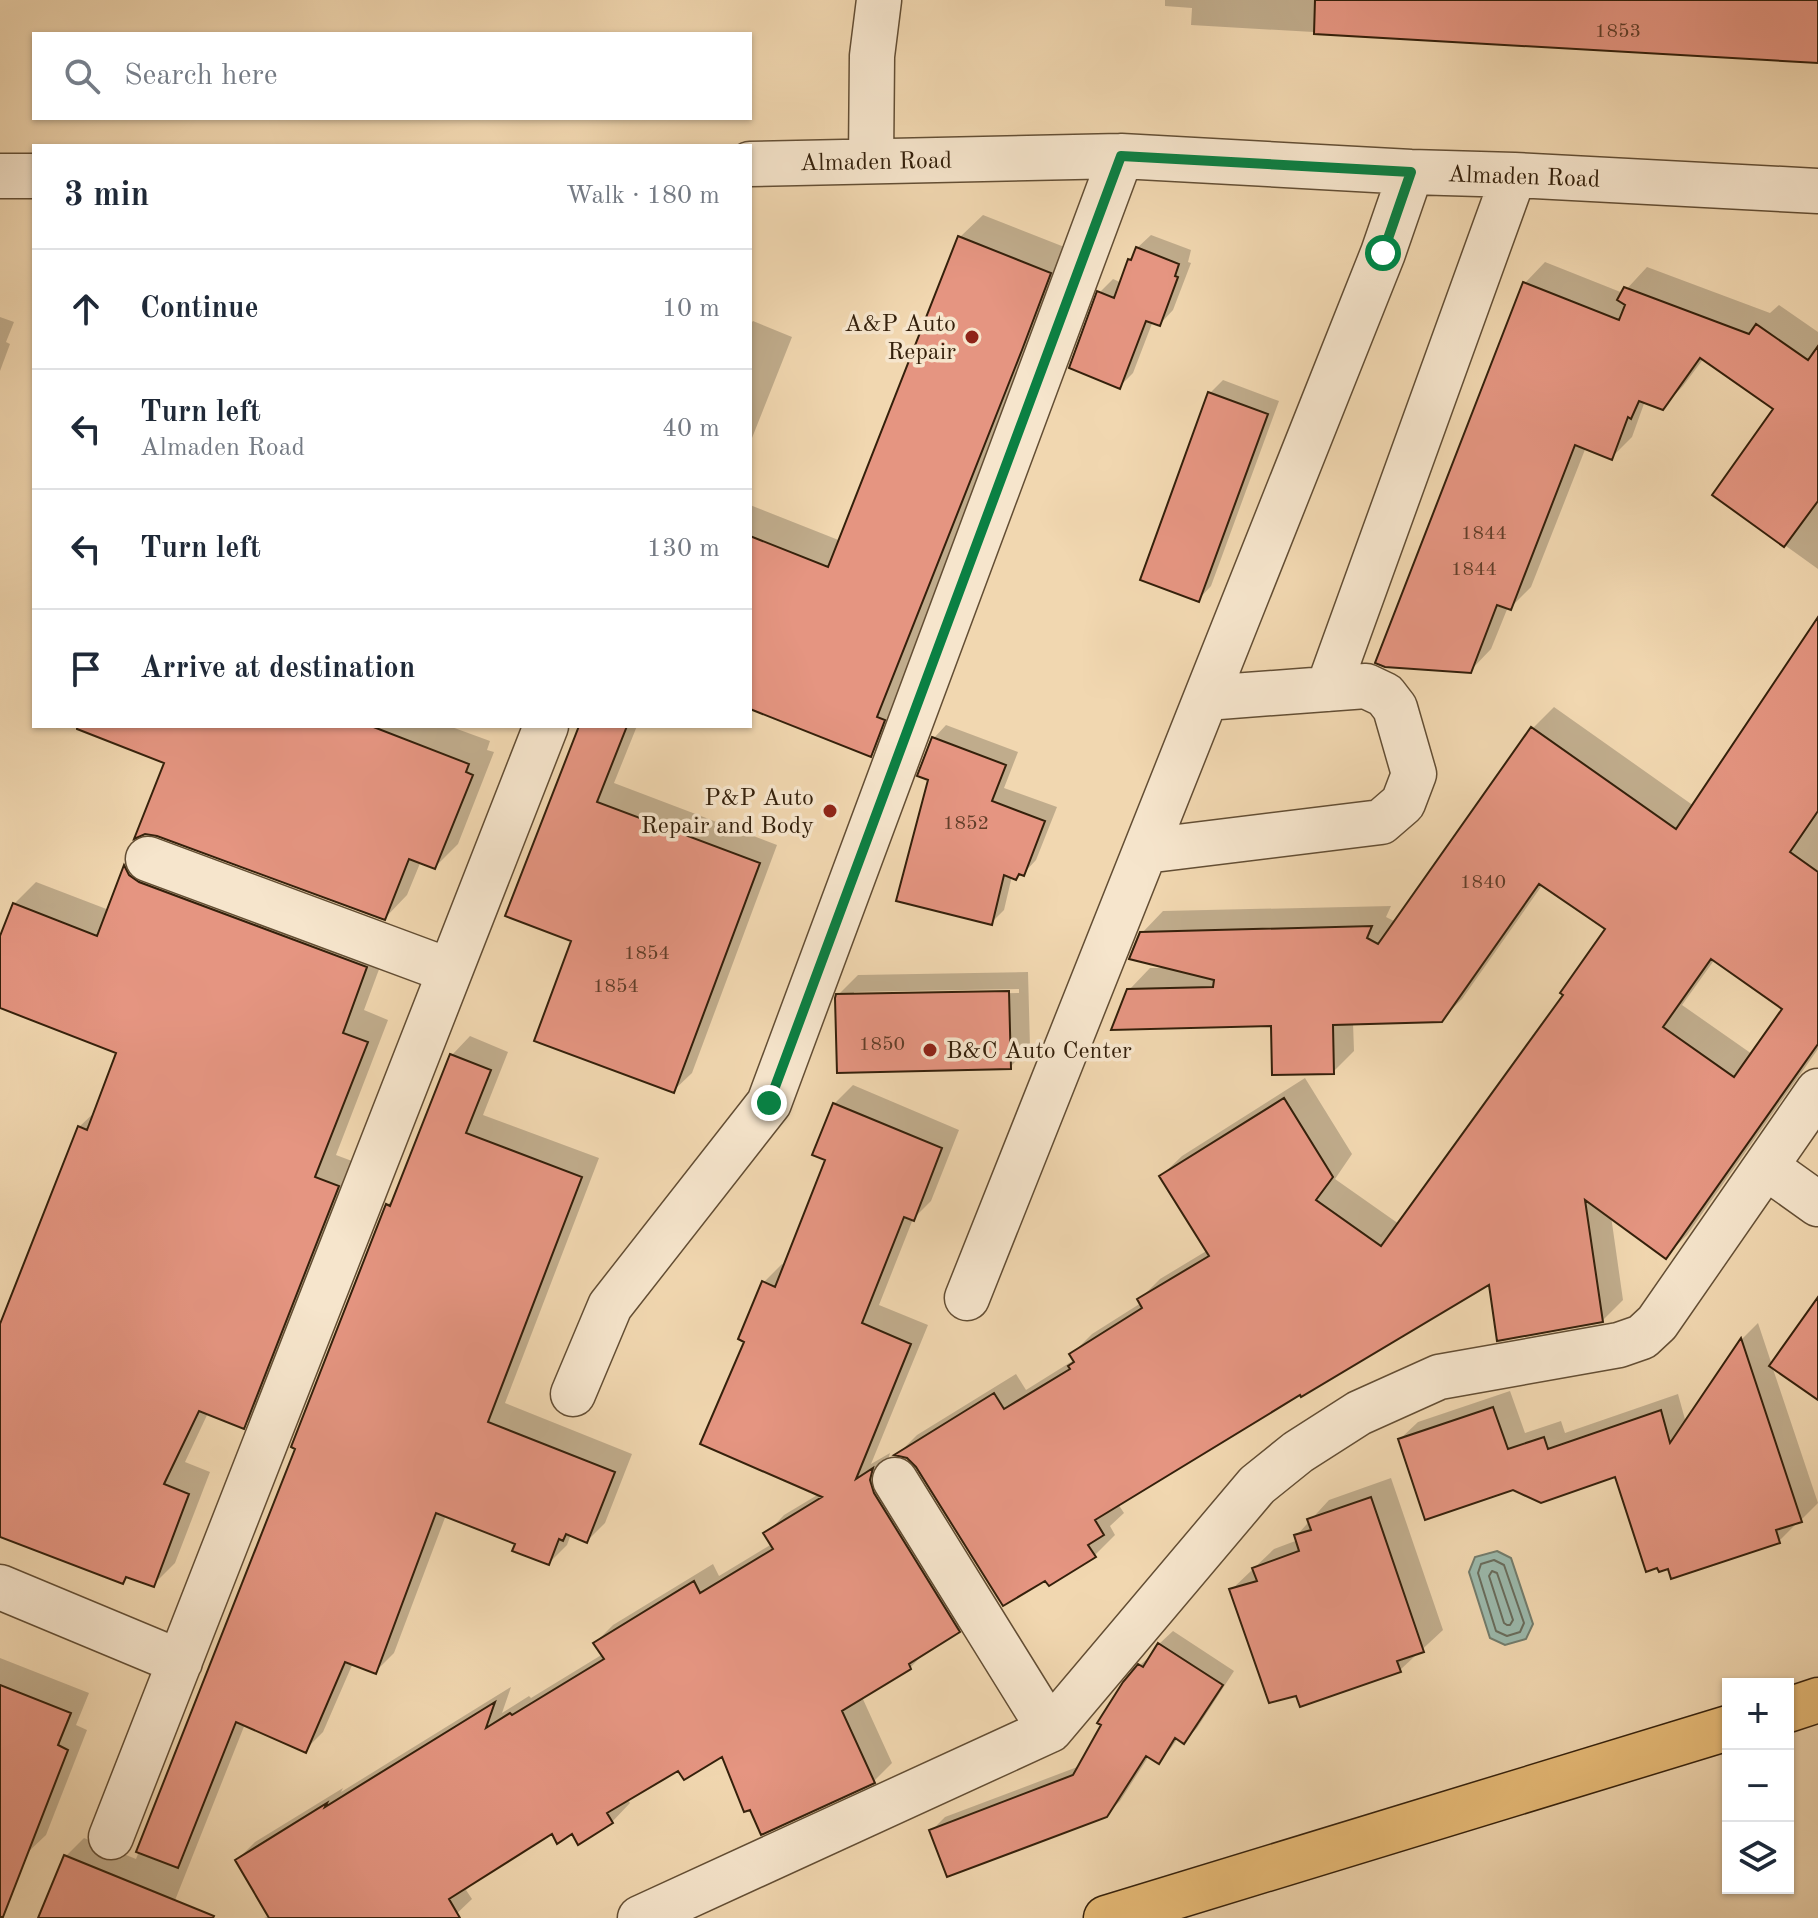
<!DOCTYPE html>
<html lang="en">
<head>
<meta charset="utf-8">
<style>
  body { margin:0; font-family:"Old Standard TT",serif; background:#f2f2f3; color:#1f2937 }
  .controls { position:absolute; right:24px; bottom:24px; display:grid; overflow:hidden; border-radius:0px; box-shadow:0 2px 6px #0004 }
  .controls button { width:72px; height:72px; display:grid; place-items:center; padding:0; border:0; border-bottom:2px solid #e0e1e3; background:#fff; color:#1f2937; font:40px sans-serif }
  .stop { position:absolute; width:24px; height:24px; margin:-18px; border:6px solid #0b8043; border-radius:50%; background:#fff }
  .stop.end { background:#0b8043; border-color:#fff; box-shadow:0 2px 8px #0008 }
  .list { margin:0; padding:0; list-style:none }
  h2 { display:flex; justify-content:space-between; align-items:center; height:104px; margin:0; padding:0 32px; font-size:34px }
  h2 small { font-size:26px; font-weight:400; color:#747a83 }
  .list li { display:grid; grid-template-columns:52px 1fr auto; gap:24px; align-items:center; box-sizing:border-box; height:120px; padding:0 32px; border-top:2px solid #e0e1e3 }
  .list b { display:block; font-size:30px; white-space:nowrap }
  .list p { margin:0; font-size:26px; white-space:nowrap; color:#747a83 }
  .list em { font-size:26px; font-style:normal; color:#747a83 }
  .icon { flex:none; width:44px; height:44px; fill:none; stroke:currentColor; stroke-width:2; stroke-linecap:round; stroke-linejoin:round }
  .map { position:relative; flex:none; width:1818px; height:1918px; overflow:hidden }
  .search { position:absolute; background:#fff; box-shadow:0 2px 6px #0004; left:32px; top:32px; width:720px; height:88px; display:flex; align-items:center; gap:20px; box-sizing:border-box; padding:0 28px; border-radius:0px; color:#747a83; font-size:30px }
  .panel { position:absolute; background:#fff; box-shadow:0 2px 6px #0004; left:32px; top:144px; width:720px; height:584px; border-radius:0px }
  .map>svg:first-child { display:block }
</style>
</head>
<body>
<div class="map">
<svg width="1818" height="1918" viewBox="0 0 1818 1918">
  <rect width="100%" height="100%" fill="#f1d7b0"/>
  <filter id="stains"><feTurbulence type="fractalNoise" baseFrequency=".0025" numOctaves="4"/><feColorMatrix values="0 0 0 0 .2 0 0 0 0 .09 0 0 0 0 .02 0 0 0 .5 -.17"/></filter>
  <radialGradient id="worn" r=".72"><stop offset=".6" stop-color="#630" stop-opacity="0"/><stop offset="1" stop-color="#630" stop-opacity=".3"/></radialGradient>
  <path fill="#9bb9ac" stroke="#727c6c" stroke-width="2" d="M1497,1551L1511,1558L1533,1624L1526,1639L1505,1645L1490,1638L1469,1572L1475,1557Z"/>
  <path fill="#0003" fill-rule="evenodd" d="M1165,0H1818V61L1191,25L1192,8L1165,6Z
    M983,215L1072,250L893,732L870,755L750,707V505L841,541L960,237Z
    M1151,235L1191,250L1188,262L1191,263L1173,310L1160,324L1153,321L1133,373L1120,386L1099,293L1113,279L1122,283L1130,260L1135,255L1137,248Z
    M1545,262L1623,293L1647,267L1770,313L1779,305L1818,332V569L1715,495L1776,409L1704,358L1683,386L1662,408L1645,401L1632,437L1611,458L1586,447L1531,587L1510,608L1508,607L1491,649L1470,671L1525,283Z
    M0,317L14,322L6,342L10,344L0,371Z
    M753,321L792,337L750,443V324Z
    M1223,380L1279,401L1211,586L1198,600L1210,393Z
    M1818,621V1049L1687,1235L1666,1256L1611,1216L1623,1300L1602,1321L1491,1282L1300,1392L1118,1504L1124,1513L1110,1526L1115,1535L1094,1556L918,1466L908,1457L898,1454L917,1435L1016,1374L1026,1390L1074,1360L1071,1355L1092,1334L1141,1303L1139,1300L1160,1279L1208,1250L1161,1176L1182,1156L1305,1078L1352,1154L1335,1179L1399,1224L1566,995L1608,929L1543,884L1462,999L1441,1020L1353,1022L1354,1051L1333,1072L1273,1024L1129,990L1150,968H1169L1142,933L1163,911L1391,906L1386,917L1396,922L1533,728L1554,707L1694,806ZM1715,959L1785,1009L1752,1054L1682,1005Z
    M946,725L1018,752L1004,788L1057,807L1036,860L1023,874L1020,873L1016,877L1012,876L1004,910L991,923L930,778L933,739Z
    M88,726H449L490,741L487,750L494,752L458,844L435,867L421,861L407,895L385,918L167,762Z
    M581,726H637L614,783L777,845L692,1073L673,1091L574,940Z
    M147,845L388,945L364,1010L388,1020L336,1155L360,1164L266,1404L243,1426L208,1413L185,1462L210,1472L175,1563L153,1585L128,1576L122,1581L0,1535V1356L79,1127L97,1110L118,1052L0,1005V942L14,904L36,882L109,910L126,866Z
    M1028,972L1030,1047L1010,1067L838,995L858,975ZM1019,989V993L854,996V992Z
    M470,1036L508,1052L483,1115L599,1158L505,1403L632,1454L605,1523L587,1541L571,1534L567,1545L549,1563L517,1543L446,1515L394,1653L375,1672L353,1663L323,1732L305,1750L245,1724L168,1918H40L65,1857L84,1838L136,1859L298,1447L387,1205L396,1197L452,1055Z
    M853,1085L959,1130L931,1201L913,1219L879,1305L928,1325L871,1464L890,1453L888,1460L977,1613L959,1631L927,1650L910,1668L862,1697L892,1763L874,1781L723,1754L678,1768L627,1799L630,1803L612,1822L573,1831H552L469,1884L470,1886L466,1890L472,1899L452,1918H264L269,1916L237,1860L255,1842L343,1788L341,1792L511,1687L502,1713L529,1696L531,1698L603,1654L595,1643L613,1625L713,1564L719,1576L772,1544L766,1534L784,1515L819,1494L747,1341L764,1282L782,1264L786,1266L828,1159L834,1104Z
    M1818,1301V1398L1772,1366L1818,1503L1801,1520L1795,1522L1796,1524L1779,1541L1616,1475L1400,1439L1418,1422L1510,1391L1525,1433L1561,1421L1565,1433L1678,1394L1686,1423L1742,1339L1758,1323L1772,1365Z
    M1391,1478L1443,1630L1400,1670L1297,1693L1231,1590L1274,1549L1298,1540L1296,1536L1329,1500Z
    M1173,1631L1234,1671L1197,1728L1184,1741L1178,1738L1171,1748L1158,1761L1149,1756L1120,1801L1106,1815L932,1830L945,1817L1080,1766L1140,1665L1154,1653L1159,1644Z
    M0,1658L89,1693L76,1725L87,1730L46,1835L26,1854L0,1844Z"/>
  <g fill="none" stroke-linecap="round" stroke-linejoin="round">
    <path stroke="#686c5c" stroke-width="2" d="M1494,1560L1504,1565L1524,1623L1520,1632L1507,1636L1496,1631L1478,1573L1481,1564Z
      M1492,1571L1497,1573L1513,1620L1510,1625H1507L1504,1623L1489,1576Z"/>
  </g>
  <path fill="#e59581" stroke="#34200b" stroke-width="2" fill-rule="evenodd" d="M1315,0H1818V63L1314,34Z
    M958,236L1051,273L1022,350L877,717L885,720L871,757L750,709V536L828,567Z
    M1136,247L1179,264L1175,276L1178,277L1160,326L1146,321L1120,389L1069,368L1097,291L1114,298L1128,259L1131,260Z
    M1523,282L1619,320L1625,305L1617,300L1624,287L1749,334L1756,324L1808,360L1818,346V501L1784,547L1712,495L1773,409L1700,358L1663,410L1639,401L1631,419L1628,417L1612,460L1575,445L1511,610L1497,605L1471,673L1385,667L1375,663Z
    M1208,392L1268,414L1199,602L1140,580Z
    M1818,617V811L1790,852L1818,872V1044L1666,1259L1585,1200L1603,1322L1497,1341L1489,1285L1301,1397L1300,1395L1095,1520L1104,1535L1088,1545L1096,1557L1049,1586L1045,1581L1003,1606L916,1467L907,1458L894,1455L994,1393L1004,1409L1070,1369L1068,1366L1074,1362L1069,1354L1142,1308L1137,1299L1209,1256L1159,1176L1284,1098L1333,1177L1316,1200L1381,1246L1563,995L1560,993L1605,929L1539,884L1442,1022L1333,1025L1334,1074L1272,1075L1271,1026L1111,1030L1127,989L1213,987L1214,980L1129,959L1140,932L1372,926L1367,938L1378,944L1531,727L1676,829ZM1711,959L1782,1009L1734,1077L1663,1027Z
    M77,726H371L469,764L466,772L473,775L435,869L409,859L385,920L157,836L145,834L134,839L164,763L77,729Z
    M579,726H627L597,802L760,863L674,1093L534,1041L571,941L505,916Z
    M932,737L1006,765L992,801L1045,821L1024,876L1019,874L1016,880L1004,875L992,925L896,901L928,780L917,776Z
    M124,865L129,875L139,882L367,967L343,1033L368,1042L315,1177L339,1186L244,1429L199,1411L164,1484L189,1494L154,1587L126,1577L123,1584L0,1537V1324L78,1126L87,1130L116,1053L0,1008V936L13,903L97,936Z
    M1009,991L1011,1069L837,1073L835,998L836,994Z
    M450,1054L491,1070L466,1133L582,1177L488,1422L615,1472L587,1543L566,1534L563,1541L559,1539L549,1565L512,1551L515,1544L436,1513L376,1674L345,1662L306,1753L236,1722L178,1868L136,1852L295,1449L291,1447L386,1204L390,1206Z
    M833,1103L942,1148L914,1221L904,1217L862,1323L911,1344L856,1479L873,1468L870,1480L874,1493L960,1632L909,1664L911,1669L842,1711L875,1783L761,1835L750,1810L744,1812L722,1757L684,1780L678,1771L607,1813L613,1823L578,1845L572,1834L557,1844L552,1834L449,1899L460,1918H269L235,1860L327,1803L325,1807L495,1702L486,1728L510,1713L512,1715L604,1659L593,1643L694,1581L700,1593L773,1549L763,1533L822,1497L700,1444L744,1342L738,1339L762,1281L775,1287L825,1160L812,1155Z
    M1818,1297V1400L1769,1366Z
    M1741,1338L1802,1522L1776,1530L1780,1543L1671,1579L1668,1569L1659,1572L1657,1568L1646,1572L1615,1477L1541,1503L1513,1490L1425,1520L1398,1439L1493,1407L1508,1449L1544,1437L1548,1449L1661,1410L1670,1443Z
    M1371,1497L1424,1652L1397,1661L1401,1672L1300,1707L1296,1696L1269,1703L1229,1589L1257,1581L1252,1568L1299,1551L1294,1535L1311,1530L1307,1519Z
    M1158,1643L1223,1685L1184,1744L1175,1738L1159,1764L1146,1756L1107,1817L947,1877L929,1830L1073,1775L1101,1725L1097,1723L1123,1682L1138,1664L1143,1667Z
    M0,1685L71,1713L58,1745L68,1750L3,1917H0Z
    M64,1855L214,1916L213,1918H38Z"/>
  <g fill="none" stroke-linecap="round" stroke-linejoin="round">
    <defs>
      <path id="minor" d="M871,160L872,56L879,0
        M750,164L1121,156L1411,172L1514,175L1818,191
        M0,176H34
        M1328,689L1514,175
        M1145,851L1381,822L1403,803L1414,774L1395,708L1385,695L1366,686L1206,698
        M148,859L450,971
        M1766,1167L1818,1204
        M967,1298L1383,253L1411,172
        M573,1394L610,1306L769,1103L1121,156
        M895,1480L1050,1730
        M0,1587L180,1662
        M111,1837L546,726
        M640,1918L1050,1730L1257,1485L1298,1452L1359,1413L1439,1377L1619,1345L1642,1337L1657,1323L1818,1091"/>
      <path id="highway" d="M1788,1710L1818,1700
        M1106,1918L1728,1728"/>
    </defs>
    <use href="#minor" stroke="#634e34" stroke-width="47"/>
    <use href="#highway" stroke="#34200b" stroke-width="47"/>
    <use href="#minor" stroke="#f6e5cc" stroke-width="44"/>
    <use href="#highway" stroke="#e8bc78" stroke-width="44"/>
  </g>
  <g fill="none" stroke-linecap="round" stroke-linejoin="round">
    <path stroke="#0b8043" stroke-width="10" d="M769,1103L1121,156L1411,172L1383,253"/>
  </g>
  <g fill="#8f2418" stroke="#f6e5cc" stroke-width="3">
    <circle cx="972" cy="337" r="8"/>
    <circle cx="830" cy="811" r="8"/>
    <circle cx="930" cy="1050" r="8"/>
  </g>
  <g text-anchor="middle" stroke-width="7" stroke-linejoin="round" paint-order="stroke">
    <g font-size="20" fill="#603d28">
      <text x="1618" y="37">1853</text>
      <text x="1484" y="539">1844</text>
      <text x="1474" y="575">1844</text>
      <text x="966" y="829">1852</text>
      <text x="1483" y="888">1840</text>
      <text x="647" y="959">1854</text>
      <text x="616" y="992">1854</text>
      <text x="882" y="1050">1850</text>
    </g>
    <g font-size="24" fill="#34200b" stroke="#f6e5cc">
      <text transform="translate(876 161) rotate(-1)" y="8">Almaden Road</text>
      <text transform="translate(1524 176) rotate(2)" y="8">Almaden Road</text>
    </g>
    <g font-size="24" fill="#34200b" stroke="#f6e5cc" text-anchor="end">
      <text x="956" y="331">A&amp;P Auto<tspan x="956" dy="28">Repair</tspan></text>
      <text x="814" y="805">P&amp;P Auto<tspan x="814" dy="28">Repair and Body</tspan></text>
      <text x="946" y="1058" text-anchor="start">B&amp;C Auto Center</text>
    </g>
  </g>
  <rect width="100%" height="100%" filter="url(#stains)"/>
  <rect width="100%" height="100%" fill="url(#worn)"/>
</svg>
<div class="controls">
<button>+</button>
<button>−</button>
<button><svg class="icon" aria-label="layers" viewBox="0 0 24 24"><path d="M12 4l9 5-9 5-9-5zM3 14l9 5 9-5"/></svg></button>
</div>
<div class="stop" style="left:1383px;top:253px"></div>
<div class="stop end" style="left:769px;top:1103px"></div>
<div class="search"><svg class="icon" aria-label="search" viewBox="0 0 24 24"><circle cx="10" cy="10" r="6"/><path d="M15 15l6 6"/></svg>Search here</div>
<section class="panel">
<h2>3 min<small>Walk · 180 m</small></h2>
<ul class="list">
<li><svg class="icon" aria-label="ahead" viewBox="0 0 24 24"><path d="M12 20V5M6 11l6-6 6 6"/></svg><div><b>Continue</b></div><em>10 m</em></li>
<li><svg class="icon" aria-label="left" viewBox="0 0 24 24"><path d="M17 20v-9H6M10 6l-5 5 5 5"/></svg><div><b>Turn left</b><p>Almaden Road</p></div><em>40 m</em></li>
<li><svg class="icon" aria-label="left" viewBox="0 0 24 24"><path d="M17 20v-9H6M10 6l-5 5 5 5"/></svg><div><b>Turn left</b></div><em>130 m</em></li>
<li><svg class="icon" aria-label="arrive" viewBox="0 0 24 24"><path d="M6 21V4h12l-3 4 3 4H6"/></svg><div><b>Arrive at destination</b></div></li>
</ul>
</section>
</div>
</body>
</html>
